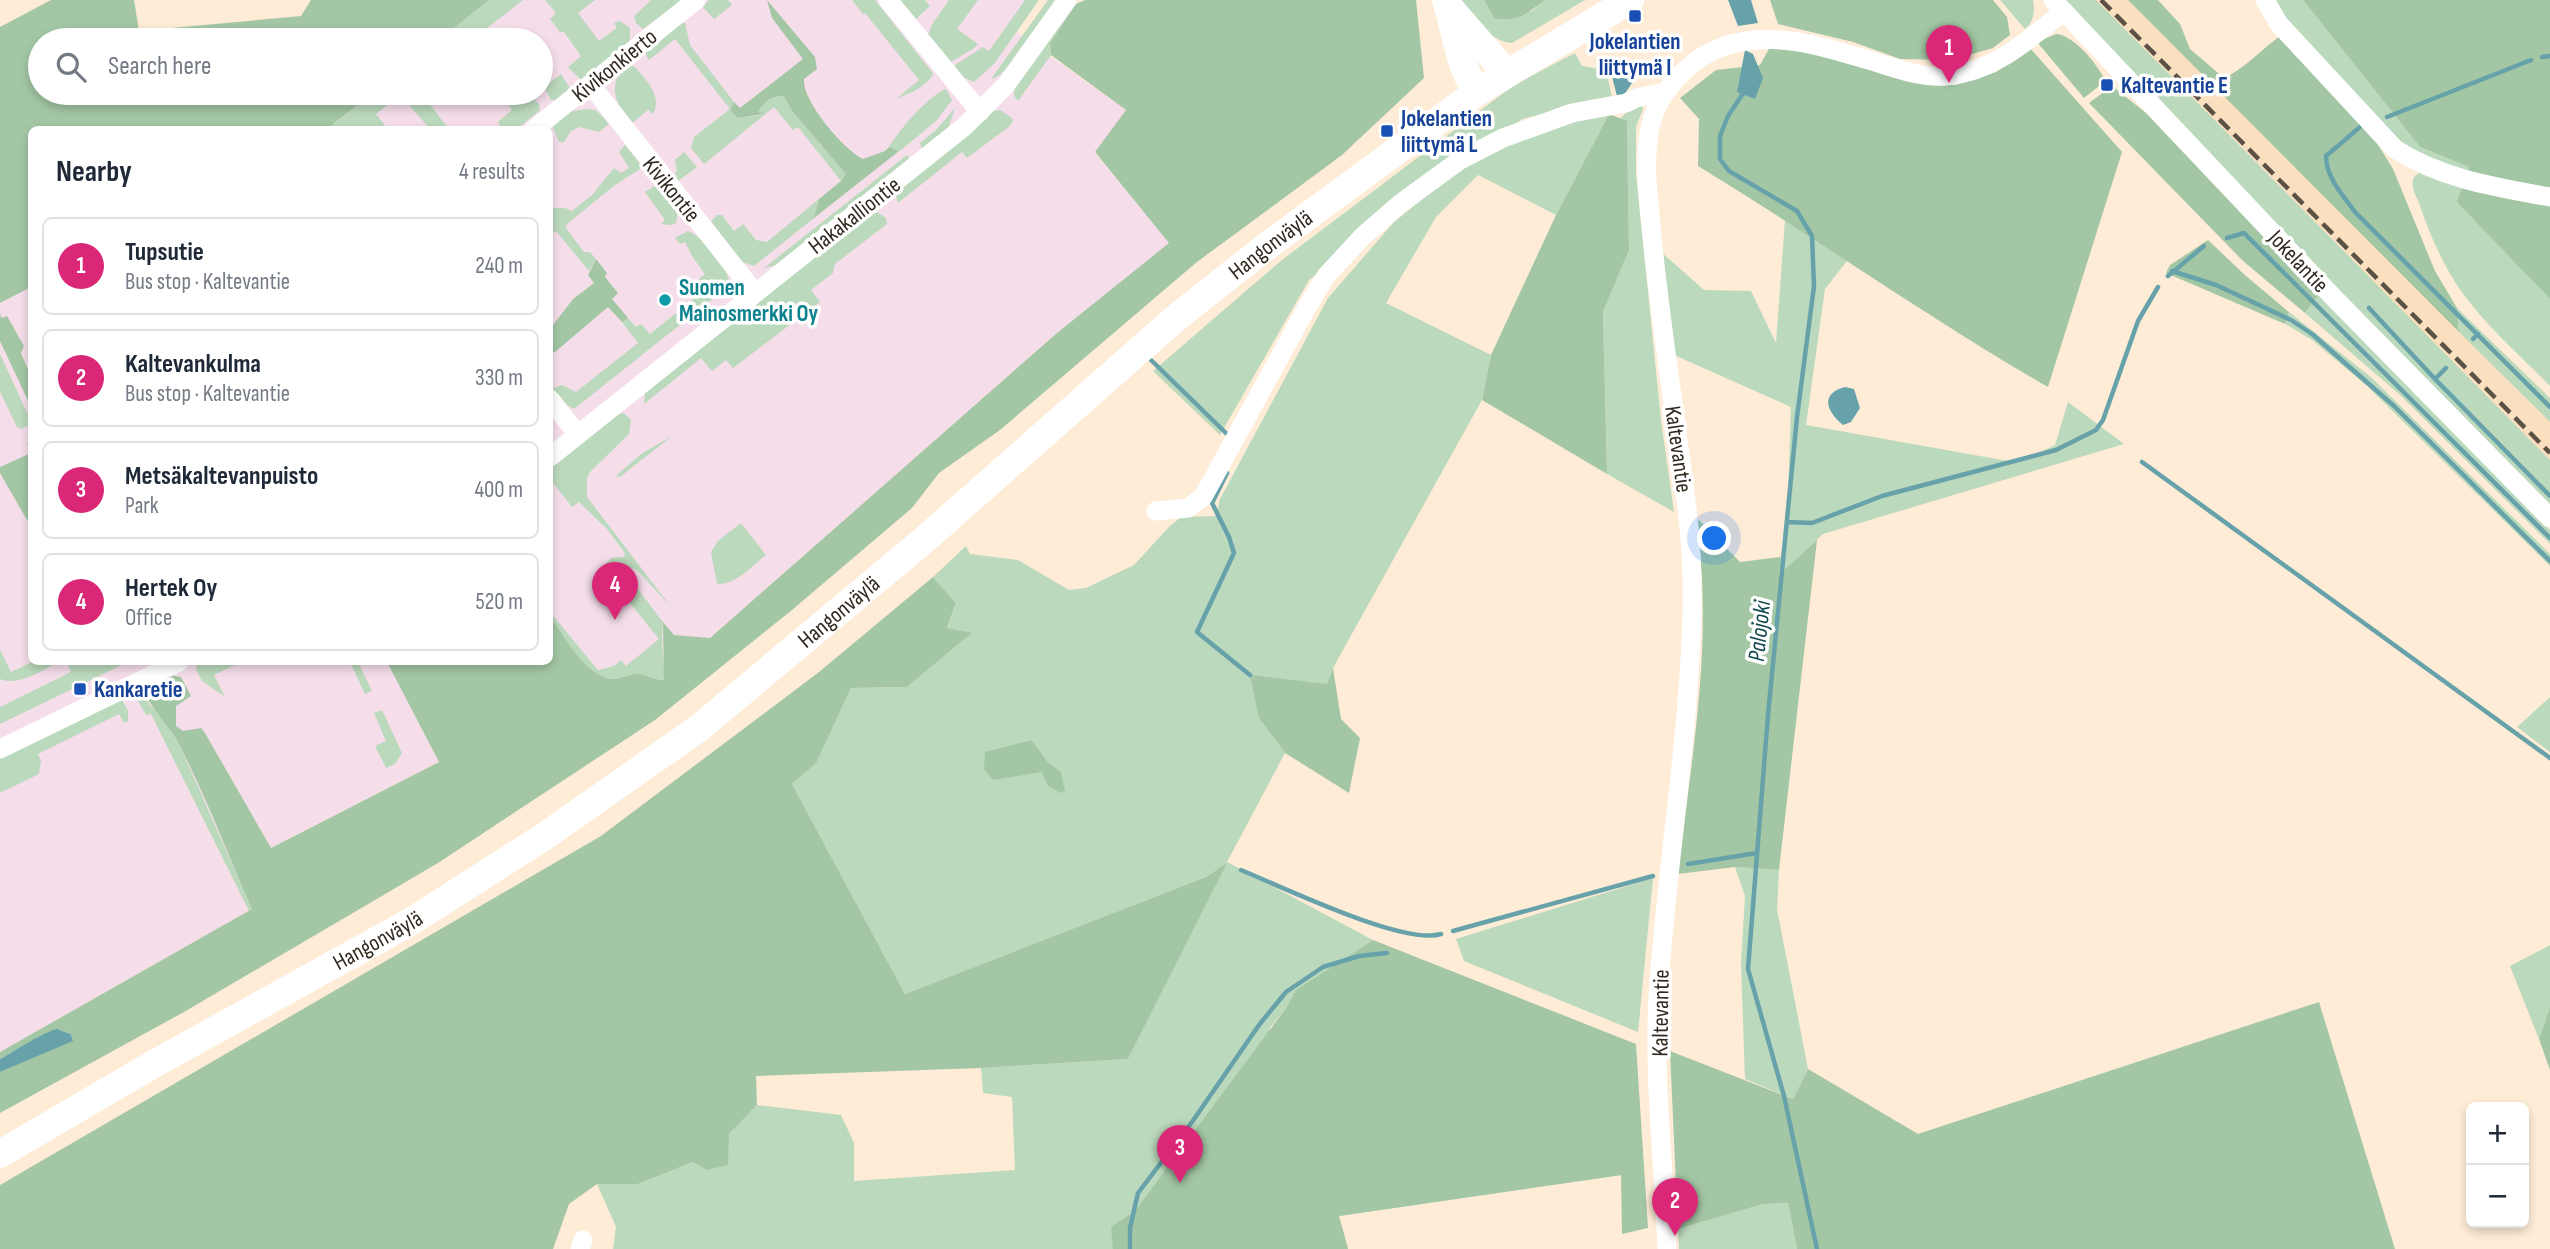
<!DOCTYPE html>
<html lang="en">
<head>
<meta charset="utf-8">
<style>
  body { margin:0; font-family:"Sofia Sans Condensed",sans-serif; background:#f6f6f7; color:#1f2937 }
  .controls { position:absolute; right:21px; bottom:21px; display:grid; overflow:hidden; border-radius:10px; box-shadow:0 4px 10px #0003 }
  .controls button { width:63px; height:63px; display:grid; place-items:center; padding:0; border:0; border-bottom:2px solid #e0e1e3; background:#fff; color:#1f2937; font:35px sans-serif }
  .you { position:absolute; left:1715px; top:539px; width:24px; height:24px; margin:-18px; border:5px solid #fff; border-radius:50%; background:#1a73e8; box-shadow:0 0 0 10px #1a73e833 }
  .badge { display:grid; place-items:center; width:46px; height:46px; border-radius:50%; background:#db2777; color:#fff; font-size:23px; font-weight:700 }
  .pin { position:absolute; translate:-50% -58px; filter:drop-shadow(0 2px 4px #0008) }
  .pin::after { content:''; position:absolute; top:37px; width:24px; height:21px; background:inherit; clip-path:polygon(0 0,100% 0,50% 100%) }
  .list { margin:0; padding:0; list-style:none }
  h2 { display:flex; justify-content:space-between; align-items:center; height:91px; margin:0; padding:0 28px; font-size:30px }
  h2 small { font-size:23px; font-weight:400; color:#747a83 }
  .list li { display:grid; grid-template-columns:46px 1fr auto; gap:21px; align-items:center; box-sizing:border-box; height:98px; margin:0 14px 14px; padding:0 14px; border:2px solid #e0e1e3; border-radius:10px }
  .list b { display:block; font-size:26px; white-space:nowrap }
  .list p { margin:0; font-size:23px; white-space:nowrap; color:#747a83 }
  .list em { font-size:23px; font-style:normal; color:#747a83 }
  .icon { flex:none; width:38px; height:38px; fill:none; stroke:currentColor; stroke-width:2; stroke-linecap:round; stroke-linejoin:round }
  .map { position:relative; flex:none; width:2550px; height:1249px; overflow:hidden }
  .search { position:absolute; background:#fff; box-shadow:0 4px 10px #0003; left:28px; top:28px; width:525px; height:77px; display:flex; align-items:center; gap:18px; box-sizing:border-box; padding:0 24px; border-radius:38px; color:#747a83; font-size:26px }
  .panel { position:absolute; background:#fff; box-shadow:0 4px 10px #0003; left:28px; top:126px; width:525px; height:539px; border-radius:10px }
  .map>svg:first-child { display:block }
</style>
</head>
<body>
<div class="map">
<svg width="2550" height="1249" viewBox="0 0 2550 1249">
  <rect width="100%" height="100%" fill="#feecd7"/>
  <path fill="#f5deea" d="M489,0H1037L1016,32L1126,110L1095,153L1170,243L1057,333L710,638L674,635L601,695L550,621V130H327L373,93H541V40H439Z
    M31,286L32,662H389L439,762L270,848L206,734L252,909L0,1052V302Z"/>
  <path fill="#fbe0c0" d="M2096,0H2128L2550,422V460Z"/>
  <path fill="#bbd9bc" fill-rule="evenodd" d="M489,0H523L482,32L487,40H439Z
    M545,0H595L578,13L599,41L617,28L614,23L620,21L630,28V42L581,80L568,67L581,56L564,32H560L550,19L556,13Z
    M651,0H682L643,29L636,23L634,16Z
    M709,0H728L732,5L714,19L703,7Z
    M852,0H875L932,72L933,75C924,88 910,93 896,99L919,80L865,13L863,14Z
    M900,0H925L930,6L916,19Z
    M949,0H978L957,29L978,44L973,49L949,63L928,36L931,26Z
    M1025,0H1039L994,64L974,82L962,77L952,67L983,47L989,51Z
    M1048,0H1055C1044,16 1008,78 991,79Z
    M1459,0H1484L1494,18L1532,11L1545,0H1585L1512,43C1489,42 1474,16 1459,0Z
    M2000,0H2033C2035,11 2034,22 2025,29Z
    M2065,0H2096L2550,460V504L2328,279Z
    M2270,0H2303L2420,147L2469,167L2466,176L2396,141Z
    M1076,4L1050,43L1051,55L1018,101L1014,96L1015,84Z
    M682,22L685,23L690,45L734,102L730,110L737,118L762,115L758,112C764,101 771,96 784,96L792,111L846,174L841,181L798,127L793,130L774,107L704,164L691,148L694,137L730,109L675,39L649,60L645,53Z
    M1575,53L1582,66L1606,70L1612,97L1522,119L1309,280L1220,435L1153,371L1282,260L1514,85Z
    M629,66L635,67C646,80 663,96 653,114L648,110L631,124C617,106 604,81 629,66Z
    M561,74L570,88L556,100H551L544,87Z
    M946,89L952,100L936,121L900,151L889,147C899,130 928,96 946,89Z
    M373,93H421L449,129H430L400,95L376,114L386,127L383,129H330L311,110L334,124Z
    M499,93H528L539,104L540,110L517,129H502L498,122L512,110Z
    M1641,102L1643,109L1636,127V174L1661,420L1674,512L1607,474L1603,312L1629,250L1627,122L1620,119L1635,103Z
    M955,108L948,129L922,149L920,143L936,130Z
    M589,109L597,111L609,124L599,132L579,127L571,131L564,142H559L552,125L569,111Z
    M1000,110L1012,118L1013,121L1010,126L967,158L962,152L898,203L895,194L993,111Z
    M1609,114L1556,215L1478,175L1436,217L1386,303L1491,355L1482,400L1333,668L1327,684L1259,718L1285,753L1227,862L1373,940L1297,990L1286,1008L1269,1029L1622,1175L1339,1216L1348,1249H613L616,1227L597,1184H638L693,1162L729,1134L757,1105L841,1115L854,1143V1181L1015,1170L1012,1097L983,1093L981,1068L1128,1059L1226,864L1206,877L905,994L792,784L816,762L851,688L907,687L971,634L947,629L956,603L933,577L966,546L970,554L1018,560L1069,590L1086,588L1134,565L1168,528L1181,517L1216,516L1220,499L1328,298L1394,222L1456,172L1512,142L1575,119ZM1032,740L1047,761L1061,772L1049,786Z
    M625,145L641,165L640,169L615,185L567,224L566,228L584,252H590L596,259L589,271L556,231L550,236V208H565L572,211L592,195L614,168L621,173L629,168L619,152Z
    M684,152L697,167L678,181L673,175L677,172L675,160Z
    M907,155L910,159L776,265L764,268Z
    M2422,172L2462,187L2458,202L2550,299V386C2518,353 2480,321 2455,282C2440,258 2428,230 2419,203C2414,192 2406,177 2422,172Z
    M656,185L678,212L676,223L671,225L661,224L665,220L645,192Z
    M819,199L814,218L754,266L742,262L711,221L717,215H722L734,231L743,224L756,240L767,242Z
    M874,210L886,218L887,224L835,264L833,273L811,290L820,302L733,368L726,360L712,371L701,358L644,404L645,391Z
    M1785,220L1847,261L1825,289L1806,425L2008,461L2038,453L2055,445L2068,402L2124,444L1823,534L1779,576L1788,491L1791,407L1674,355L1660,251L1704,290L1751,291L1776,343Z
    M688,231C707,240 727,264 730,285L574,409L567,405L553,390L554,388L562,385L576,392L638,343L622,322L628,318L636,327L641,324L650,334L701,293L694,283L705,274L692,256L685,242L680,244L675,238Z
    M2319,295L2550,530V544L2399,394L2305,313Z
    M2457,308L2550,398V422L2459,332Z
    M2289,312L2372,378L2550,554V566L2367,386L2312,340L2285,324Z
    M0,354L31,421V424L22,429L17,427L0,392Z
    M624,413L631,420L629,434L591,471L587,478V497L671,607L637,570L628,567L624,571L663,622L662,638L665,680C652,680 647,674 638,674C629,673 620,680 611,679C584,674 565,638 550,617V612L598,670L614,666L621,660L626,666L659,639L604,571L602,572L599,569L612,558L624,557L625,553L607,529L579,502L572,507L554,484L550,487V467L615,415Z
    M672,436L620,477L616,476L641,454Z
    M741,523L766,555C752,566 736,585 717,584L711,552L718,541Z
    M0,650L11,672L32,662H59C41,670 20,687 0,679Z
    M67,662H128L0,724V707L71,672Z
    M198,662H241L214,675L225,697L202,681L196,669Z
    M350,662H358L372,691L365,694Z
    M142,689L150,706L158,710L180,746L252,909L249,911L151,714L146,715L137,699V691Z
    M2550,697V752L2517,727Z
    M121,698L128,711V721L124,723L119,714L38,754L41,761L39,774L0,793V757Z
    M382,710L402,753L395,764L386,768L375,746L386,741L374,713Z
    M1735,867L1779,870L1777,909L1808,1069L1793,1099L1745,1079L1741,963L1745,896Z
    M1653,878L1638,1032L1464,961L1456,939Z
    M2550,945V1007L2539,1039L2510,966Z
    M1788,1203L1797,1249H1679L1678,1229L1763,1204Z"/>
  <path fill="#a3c7a4" d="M51,0H134L139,31L301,16L311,0H489L439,40H40V93H373L327,129L32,130L31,287L0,303V27Z
    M767,0L815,57L817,69L804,79C802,101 844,150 863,159L885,151L889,147L899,151L814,218L819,199L841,181L846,174L792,111L784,96C772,95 764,101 758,112L764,114L737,118L730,110L734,102L740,108L803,59L772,18Z
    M1085,0H1416L1424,78L1342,155L1197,262L1000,430L939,473L912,508L792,610L655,720L438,863L184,1012L0,1113V1072L73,1040L71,1034C66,1032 60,1029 55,1030C48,1030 9,1054 0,1059V1052L252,909C228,855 207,799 180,746C169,725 152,709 142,689L170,675L181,677L191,696L176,706V726L183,731L201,728L205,733L271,848L439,762L387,662H550V617C566,638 584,674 611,679C620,680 629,673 638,674C647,674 652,680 664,680L663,622L674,635L710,638L1057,333L1169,243L1095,152L1126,110L1051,55L1050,43L1076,4Z
    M1484,0H1545C1529,13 1515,23 1494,18Z
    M1770,0H1993L2007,17L2010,35L1993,48L1951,60L1900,59L1853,42L1778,24Z
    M2128,0H2158L2180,24L2190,49L2224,78C2244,69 2262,49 2280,36L2377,143L2393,169L2435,271L2457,308L2459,332Z
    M2303,0H2550V299L2457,202L2469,167L2420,147Z
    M2056,34C2074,35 2096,63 2104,78V82L2084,98L2037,42Z
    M1770,47L1810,51L1916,83L1955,85L1996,72L2030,48L2122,152L2048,387C1928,318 1816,238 1698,166L1699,119L1680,98L1716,70L1760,65Z
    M2112,86L2146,113L2319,295L2305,313L2243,261L2089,103Z
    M1609,114L1627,121L1629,250L1603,312L1607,474L1482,400L1491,355L1556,215Z
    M2208,240L2246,276L2289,312L2285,324L2166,273L2170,265Z
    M596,259L607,273L605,277L618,293L612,299L628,318L622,322L608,307L555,352L550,353V329L573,299L594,283L588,275Z
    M0,314L2,318L7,316L24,346L21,353L31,377V407L0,341Z
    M31,440L32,441L31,517L27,520L0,473V467L31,453L27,443Z
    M1696,517L1740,562L1781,557L1779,575L1817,540L1779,870L1735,867L1678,874C1689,777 1707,678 1702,581C1701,559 1698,538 1696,517Z
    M933,577L956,603L947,628L972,633L907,687L851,688L816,763L792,784L905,994L1206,877L1227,863L1128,1059L981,1068L756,1076L757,1105L729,1134L728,1165L707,1170L693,1162L638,1184H597L569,1204L553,1249H0V1185L601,836L819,672Z
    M1333,668L1341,719L1360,738L1349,793L1285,753L1259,718L1250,675L1327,684Z
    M1032,740L1047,761L1061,772L1065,791L1061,793L1048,786L1042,772L993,780L984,769L985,752Z
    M1373,940L1636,1044L1648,1228L1622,1234L1621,1175L1339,1216L1348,1249H1113L1111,1227L1135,1211L1286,1008L1296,990Z
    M2319,1002L2395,1249H1797L1788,1203L1763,1204L1678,1229L1670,1051L1793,1099L1808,1069L1918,1134Z
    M2550,1007V1070L2539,1039Z"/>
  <path fill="#67a2aa" d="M1728,0H1751L1758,23L1738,26Z
    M1745,50L1753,54L1763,78L1755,99L1737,92Z
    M1619,61L1632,83L1624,95L1617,96L1609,65Z
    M1845,387L1854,389L1860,408L1851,422L1843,425C1827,412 1819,394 1845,387Z
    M57,1029L71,1034L73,1041L0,1072V1059C15,1051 43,1032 57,1029Z"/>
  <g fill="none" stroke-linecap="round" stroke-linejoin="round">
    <path stroke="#67a2aa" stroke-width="4.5" d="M2542,57L2550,56
      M1746,89L1728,116L1720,136V159L1729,171L1797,211L1812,236L1814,286L1797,417L1768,715L1748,969L1784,1096L1817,1249
      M2387,117L2531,60
      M2360,127L2326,156C2326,178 2343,195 2355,212L2550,407
      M2227,238L2244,233L2550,538
      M2172,271L2216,285L2291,320L2312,334L2394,406L2550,561
      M2168,276L2204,246
      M2369,308L2435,379L2446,368
      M2473,339L2478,334
      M1151,360L1230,437
      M2435,379L2550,496
      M2142,462L2550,758
      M1227,473L1212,503L1229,537L1234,553L1197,632L1250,675
      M1787,522L1812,523L1882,496L2056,450L2096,430L2103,420L2138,321L2158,287
      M1688,864L1757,853
      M1241,870C1280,886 1404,946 1441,934
      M1453,931L1653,876
      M1130,1249V1228L1138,1193L1192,1122L1259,1025L1286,992L1323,967L1359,956L1387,953"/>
    <path stroke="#fff" stroke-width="19" d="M888,0L980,112
      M2053,0L2335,299L2550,518
      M2265,0L2279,24L2395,149C2442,179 2495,187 2550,197
      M590,84L755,293
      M533,130L696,0
      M550,399L577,434
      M550,457L965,126L1006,85L1067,0
      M1156,511L1188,508L1203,497L1306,309L1326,276L1363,236L1401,203L1460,160L1503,138L1572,113L1626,103L1636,98L1665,92
      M0,749L179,662
      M580,1249L583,1240
      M1667,1249C1664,1162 1652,1069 1659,983C1665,897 1677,812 1685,726C1691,656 1696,587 1688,517C1677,423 1661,330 1652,236C1649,200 1642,160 1651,124C1656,103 1669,85 1685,70C1740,19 1812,43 1875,62C1898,69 1922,78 1946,76C1993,72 2029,40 2064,11"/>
    <g stroke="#fff" stroke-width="28">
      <path d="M1446,0C1456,32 1458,64 1477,92"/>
      <path d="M1449,7L1507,74"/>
      <path id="s1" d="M0,1154L152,1065L412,921L545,836L699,728L924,540L1177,317L1267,246L1477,92L1630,0"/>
    </g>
    <path stroke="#5b5145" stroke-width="4.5" stroke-dasharray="14 7" stroke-linecap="butt" d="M2101,0L2550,453"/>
  </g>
  <g fill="#1a4fb4" stroke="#fff" stroke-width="2.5">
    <rect x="1628" y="9" width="14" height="14" rx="3.5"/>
    <rect x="2100" y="78" width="14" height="14" rx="3.5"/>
    <rect x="1380" y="124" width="14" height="14" rx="3.5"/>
    <rect x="73" y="682" width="14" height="14" rx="3.5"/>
  </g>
  <circle fill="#0f9aa8" stroke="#fff" stroke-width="2.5" cx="665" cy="300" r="7"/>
  <g text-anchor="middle" stroke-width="7" stroke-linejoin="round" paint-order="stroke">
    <g font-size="23" font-weight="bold" fill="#164399" stroke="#fff" text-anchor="start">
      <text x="1635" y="49" text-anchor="middle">Jokelantien<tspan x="1635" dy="26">liittymä I</tspan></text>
      <text x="2121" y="93">Kaltevantie E</text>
      <text x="1401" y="126">Jokelantien<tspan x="1401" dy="26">liittymä L</tspan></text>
      <text x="94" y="697">Kankaretie</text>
    </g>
    <g font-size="23" fill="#322a20" stroke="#fff">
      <text transform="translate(614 65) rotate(-39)" y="8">Kivikonkierto</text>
      <text transform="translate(672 189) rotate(51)" y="8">Kivikontie</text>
      <text transform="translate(854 215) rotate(-38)" y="8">Hakakalliontie</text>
      <text dy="8" stroke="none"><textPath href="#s1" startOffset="1568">Hangonväylä</textPath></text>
      <text transform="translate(2299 261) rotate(47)" y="8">Jokelantie</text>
      <text transform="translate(1679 449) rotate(82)" y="8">Kaltevantie</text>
      <text dy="8" stroke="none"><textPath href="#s1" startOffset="1001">Hangonväylä</textPath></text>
      <text dy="8" stroke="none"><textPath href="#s1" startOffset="434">Hangonväylä</textPath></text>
      <text transform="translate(1660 1013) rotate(-89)" y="8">Kaltevantie</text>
    </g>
    <g font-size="23" font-weight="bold" fill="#0d838f" stroke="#fff" text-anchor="start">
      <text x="679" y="295">Suomen<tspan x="679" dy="26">Mainosmerkki Oy</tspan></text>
    </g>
    <g font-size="24" font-style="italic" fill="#0f454c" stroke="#fff">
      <text transform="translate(1759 631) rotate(-84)" y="8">Palojoki</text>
    </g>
  </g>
</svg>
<div class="controls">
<button>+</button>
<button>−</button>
</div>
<div class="you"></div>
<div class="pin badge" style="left:1949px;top:83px">1</div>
<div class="pin badge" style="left:1675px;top:1236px">2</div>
<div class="pin badge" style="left:1180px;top:1183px">3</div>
<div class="pin badge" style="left:615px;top:620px">4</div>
<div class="search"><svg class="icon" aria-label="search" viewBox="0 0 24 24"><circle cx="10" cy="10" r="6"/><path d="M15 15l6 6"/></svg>Search here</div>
<section class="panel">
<h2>Nearby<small>4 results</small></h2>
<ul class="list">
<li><span class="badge">1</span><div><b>Tupsutie</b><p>Bus stop · Kaltevantie</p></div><em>240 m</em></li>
<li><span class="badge">2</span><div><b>Kaltevankulma</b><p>Bus stop · Kaltevantie</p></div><em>330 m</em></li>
<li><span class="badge">3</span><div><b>Metsäkaltevanpuisto</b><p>Park</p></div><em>400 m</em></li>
<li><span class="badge">4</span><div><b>Hertek Oy</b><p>Office</p></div><em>520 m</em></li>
</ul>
</section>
</div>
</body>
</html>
